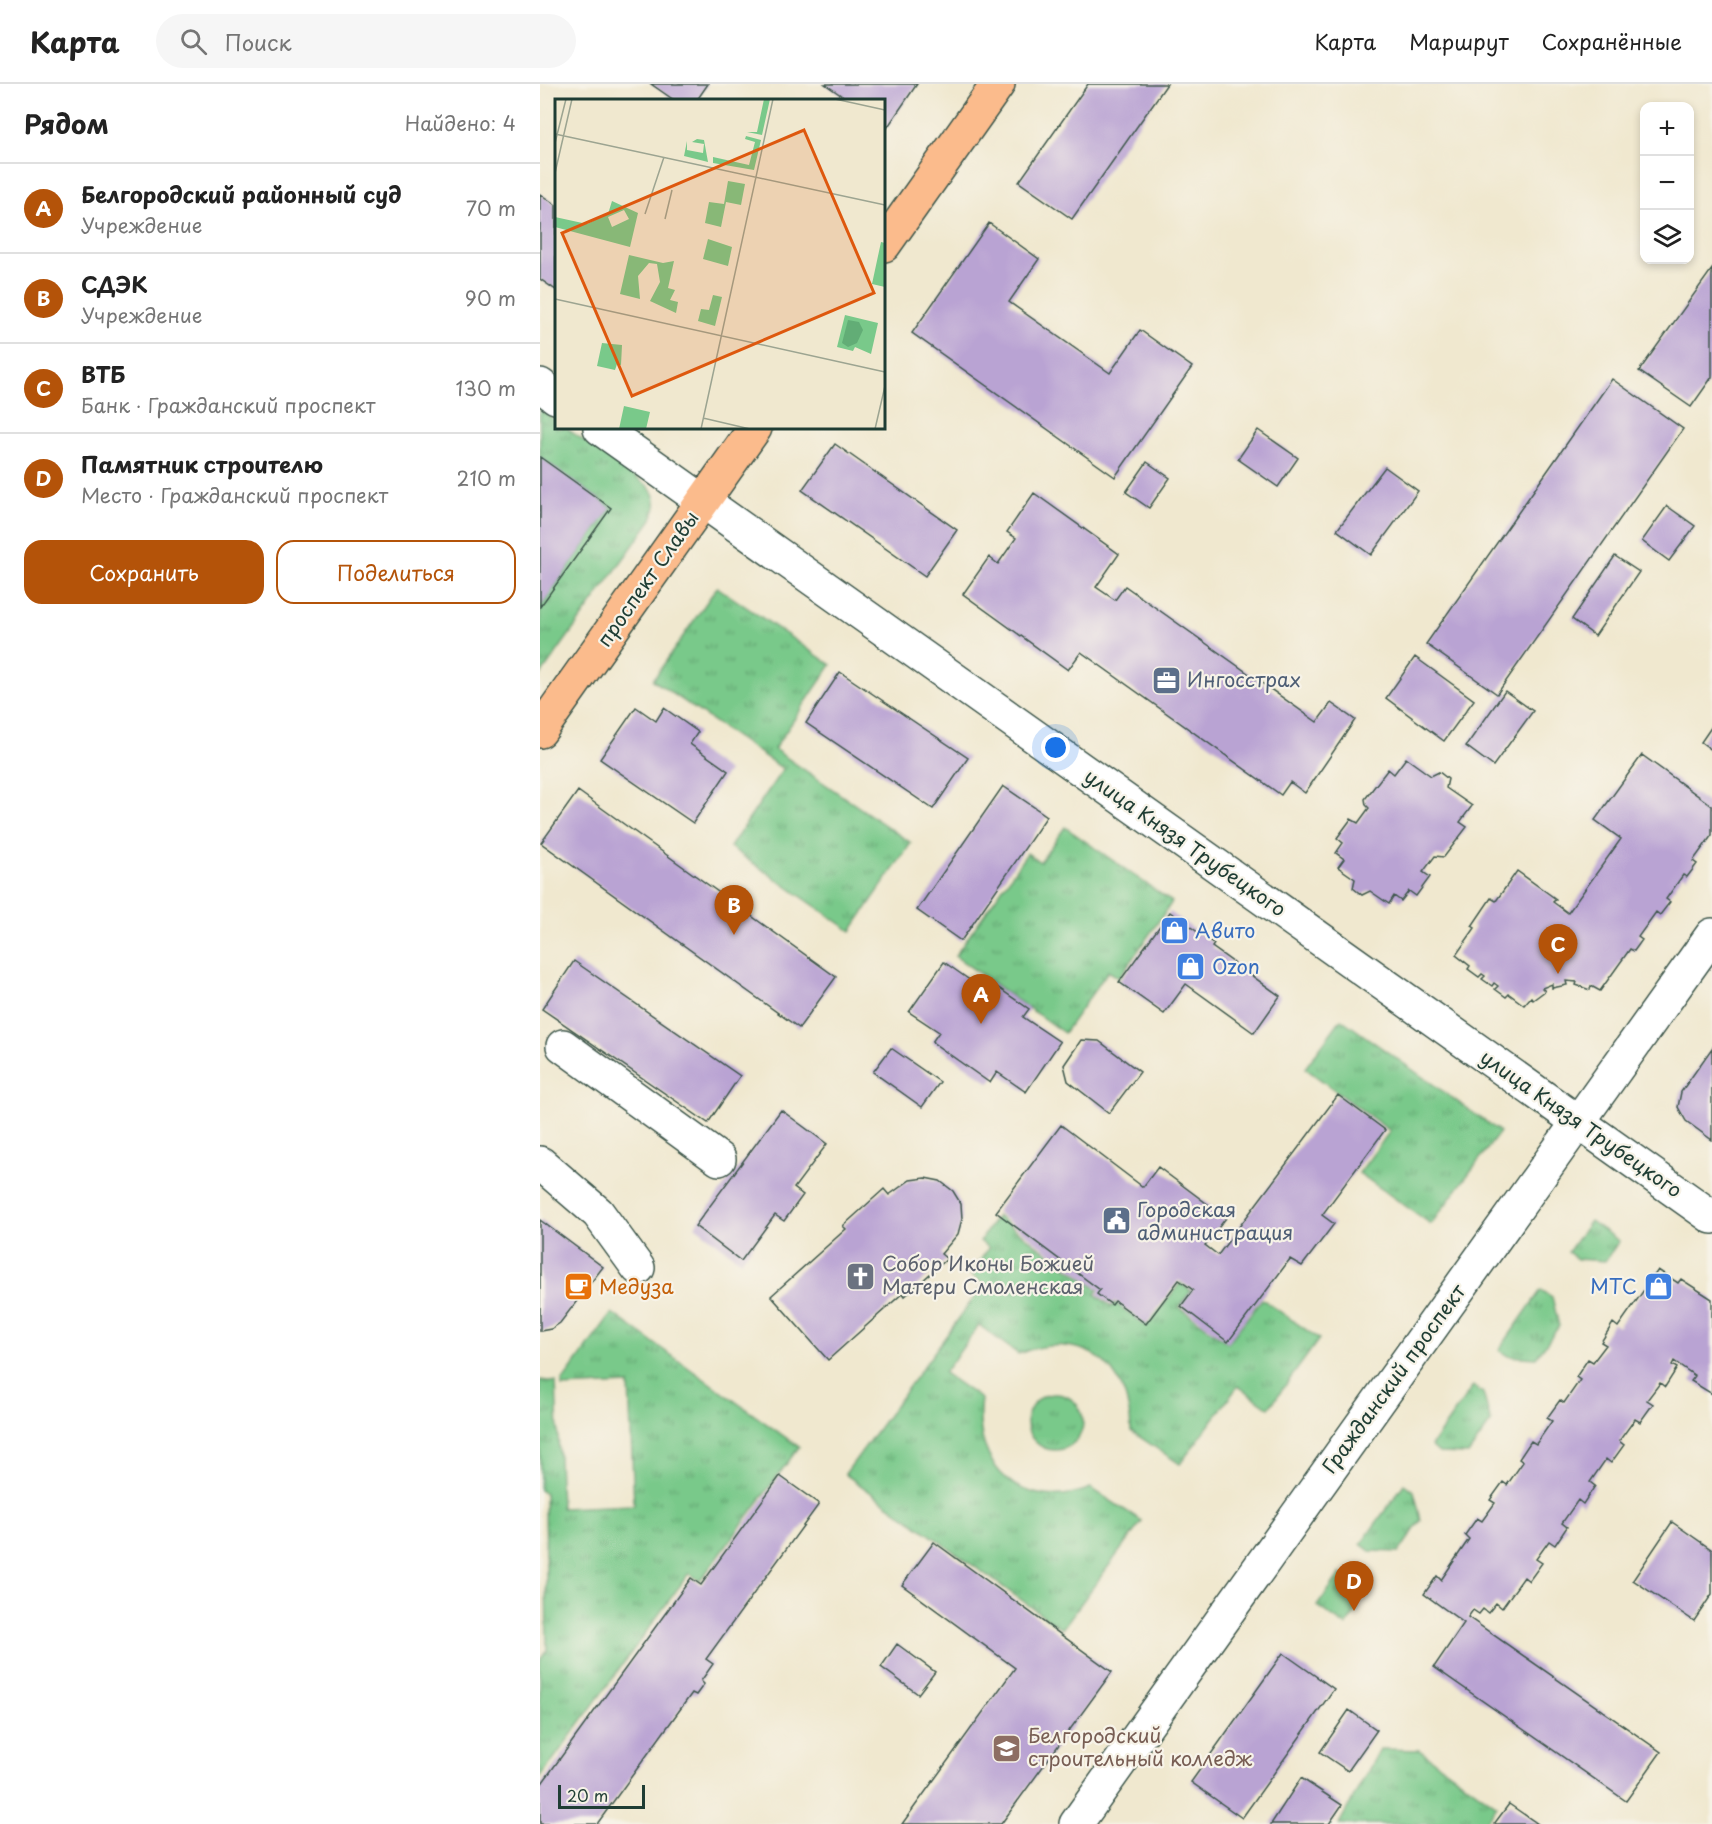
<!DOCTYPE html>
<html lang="ru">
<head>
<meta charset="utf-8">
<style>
  body { margin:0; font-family:"Playpen Sans",sans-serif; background:#f6f6f6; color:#222 }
  .controls { position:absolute; right:18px; top:18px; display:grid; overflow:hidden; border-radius:12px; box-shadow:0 3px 9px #0003 }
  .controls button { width:54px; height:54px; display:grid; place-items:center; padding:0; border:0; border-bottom:2px solid #e0e0e0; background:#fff; color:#222; font:30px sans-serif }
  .scale { position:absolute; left:18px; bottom:15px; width:87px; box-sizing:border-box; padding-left:6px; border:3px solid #1f3d34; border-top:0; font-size:16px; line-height:21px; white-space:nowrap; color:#1f3d34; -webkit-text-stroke:4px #f7f3e8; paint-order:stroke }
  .you { position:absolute; left:516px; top:664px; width:21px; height:21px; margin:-15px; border:4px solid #fff; border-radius:50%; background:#1a73e8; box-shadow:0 0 0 9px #1a73e833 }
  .badge { display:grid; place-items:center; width:39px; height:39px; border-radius:50%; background:#b45309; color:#fff; font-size:20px; font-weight:700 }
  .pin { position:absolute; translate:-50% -50px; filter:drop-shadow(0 2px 3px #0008) }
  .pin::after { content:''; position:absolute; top:32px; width:21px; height:18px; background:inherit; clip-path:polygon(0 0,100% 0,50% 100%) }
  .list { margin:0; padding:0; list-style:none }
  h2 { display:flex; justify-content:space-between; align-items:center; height:78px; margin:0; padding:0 24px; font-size:26px }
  h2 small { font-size:20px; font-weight:400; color:#767676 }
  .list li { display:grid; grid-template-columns:39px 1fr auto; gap:18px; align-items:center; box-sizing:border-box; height:90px; padding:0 24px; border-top:2px solid #e0e0e0 }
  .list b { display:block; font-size:22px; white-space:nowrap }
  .list p { margin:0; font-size:20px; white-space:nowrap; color:#767676 }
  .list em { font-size:20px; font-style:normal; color:#767676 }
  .actions { display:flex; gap:12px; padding:18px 24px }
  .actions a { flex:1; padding:14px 0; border:2px solid #b45309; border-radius:18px; text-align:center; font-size:21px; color:#b45309 }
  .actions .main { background:#b45309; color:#fff }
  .icon { flex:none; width:33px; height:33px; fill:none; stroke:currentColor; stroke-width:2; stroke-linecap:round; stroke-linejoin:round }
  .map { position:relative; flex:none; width:1172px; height:1740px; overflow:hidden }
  header { display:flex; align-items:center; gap:36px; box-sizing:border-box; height:84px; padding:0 30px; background:#fff; border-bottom:2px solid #e0e0e0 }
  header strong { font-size:28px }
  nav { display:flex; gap:33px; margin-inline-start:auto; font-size:21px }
  .search { width:420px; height:54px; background:#f6f6f6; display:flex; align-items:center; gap:15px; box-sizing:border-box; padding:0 21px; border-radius:33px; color:#767676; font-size:22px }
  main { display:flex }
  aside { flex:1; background:#fff }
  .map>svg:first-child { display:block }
</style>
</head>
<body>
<header>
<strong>Карта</strong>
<div class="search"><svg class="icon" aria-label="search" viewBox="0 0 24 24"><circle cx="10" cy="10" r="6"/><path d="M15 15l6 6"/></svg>Поиск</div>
<nav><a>Карта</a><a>Маршрут</a><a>Сохранённые</a></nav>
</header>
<main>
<aside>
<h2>Рядом<small>Найдено: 4</small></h2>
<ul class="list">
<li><span class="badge">A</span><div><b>Белгородский районный суд</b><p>Учреждение</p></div><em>70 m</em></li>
<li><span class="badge">B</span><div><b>СДЭК</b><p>Учреждение</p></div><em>90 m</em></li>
<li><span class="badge">C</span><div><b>ВТБ</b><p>Банк · Гражданский проспект</p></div><em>130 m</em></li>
<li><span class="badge">D</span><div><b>Памятник строителю</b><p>Место · Гражданский проспект</p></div><em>210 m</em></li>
</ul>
<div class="actions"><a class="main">Сохранить</a><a>Поделиться</a></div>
</aside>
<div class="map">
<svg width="1172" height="1740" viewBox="0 0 1172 1740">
  <defs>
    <pattern id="grass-tufts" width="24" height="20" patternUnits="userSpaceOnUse" patternTransform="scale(1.5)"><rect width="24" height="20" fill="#79c98a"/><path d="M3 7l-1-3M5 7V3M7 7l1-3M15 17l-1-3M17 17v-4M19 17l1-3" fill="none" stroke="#63a472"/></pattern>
  </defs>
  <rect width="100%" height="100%" fill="#f7f3e8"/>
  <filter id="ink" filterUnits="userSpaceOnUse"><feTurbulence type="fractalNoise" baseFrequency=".0167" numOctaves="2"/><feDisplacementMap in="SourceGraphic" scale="12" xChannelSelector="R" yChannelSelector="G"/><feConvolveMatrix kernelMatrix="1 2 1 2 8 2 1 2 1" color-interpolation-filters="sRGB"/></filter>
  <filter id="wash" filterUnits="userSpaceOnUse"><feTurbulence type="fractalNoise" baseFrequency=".008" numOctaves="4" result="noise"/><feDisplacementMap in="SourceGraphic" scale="24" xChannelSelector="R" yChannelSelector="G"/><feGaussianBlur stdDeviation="1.35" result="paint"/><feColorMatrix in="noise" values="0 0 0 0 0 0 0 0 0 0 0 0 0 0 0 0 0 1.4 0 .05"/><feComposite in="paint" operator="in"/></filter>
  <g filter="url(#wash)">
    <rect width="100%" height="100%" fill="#f0e8cf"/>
    <path fill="url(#grass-tufts)" stroke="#4c835f" stroke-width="1.5" d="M0,325L16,337V344H26L108,402C117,413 117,422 112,435L0,592V523L71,424L0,373Z
      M177,503L291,581L234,665L371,759L311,847L190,763L243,685L113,596Z
      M525,743L632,818L579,894L568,887L524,949L415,872L487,769L500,778Z
      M801,935L960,1048L891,1140L819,1089L850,1047L765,984Z
      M457,1132L558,1206L555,1210L572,1223L575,1219L607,1242L640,1199L651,1207L639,1223L688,1259L722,1215L779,1255L729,1324L698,1302L640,1380L591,1347C589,1280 543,1244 478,1270L439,1241L404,1289L441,1315C431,1385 485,1430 551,1404L602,1437L522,1545L305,1390L444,1200L430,1190L449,1164L440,1157Z
      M1050,1137L1079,1157L1065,1177L1037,1175L1028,1168Z
      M1001,1206L1012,1213L1019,1242L996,1274L968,1272L959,1266Z
      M72,1229L259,1363L160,1497L149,1489L0,1694V1576L7,1566L5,1409L0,1406V1296L16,1298L21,1424L94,1421L89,1300L22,1303V1298Z
      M933,1302L943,1309L951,1338L928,1370L899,1369L891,1362Z
      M487 1338a28 28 0 1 1 56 0a28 28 0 1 1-56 0Z
      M864,1400L874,1407L881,1436L859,1468L830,1467L821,1460Z
      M800,1490L810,1497L817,1526L806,1542L777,1522Z
      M840,1665L879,1666L957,1722L944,1740H799Z"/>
    <g id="blocks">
      <path fill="#b9a3d3" d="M111,0H168L157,16H134Z
        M285,0H377L347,44L344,42V16H308Z
        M548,0H627L532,135L479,98Z
        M0,110L16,121V206L0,195Z
        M449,139L499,175L469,218L570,289L600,246L652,283L575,393L372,249Z
        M1172,185V293L1151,323L1099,287Z
        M1072,295L1143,345L957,610L886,560Z
        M718,346L758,374L738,403L698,375Z
        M295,360L417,446L385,492L262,406Z
        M0,373L71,424L0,523Z
        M607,378L630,394L609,424L586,408Z
        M845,383L878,407L831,471L797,446Z
        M494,409L579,470L556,503L575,516L585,502L777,638L791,619L815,636L765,709L750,698L741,711L541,568L528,586L423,510L449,473L458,480L476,454L467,448Z
        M1127,422L1155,442L1129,477L1102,457Z
        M1075,472L1099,488L1055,552L1032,535Z
        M875,573L934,616L904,657L846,614Z
        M300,588L428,674L393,725L266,639Z
        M965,607L993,627L953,682L926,662Z
        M96,623L116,637L124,624L158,648L150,660L188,687L153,739L60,675Z
        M1172,642V666L1161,658Z
        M1102,671L1172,722V751L1153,777L1157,780L1147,793L1143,791L1126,815L1130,818L1120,831L1116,828L1098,853L1102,856L1094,867L1090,865L1060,907L1051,902L1050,906L1036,901L1037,898L1026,897L1027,901L1012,904V900L1002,904L1005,907L993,916L991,913L984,921L969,910L966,913L955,905L958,902L954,899L952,902L942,895L945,892L942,890L939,893L928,885L930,882L916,871L935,844L932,842L951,814L956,817L977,787L1016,815L1013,818L1028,829L1081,755L1055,736Z
        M866,674L891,692L899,688L908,695L906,704L932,722L920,738L927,743L904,773L895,772L883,788L890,793L876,812L869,807L861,817L854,812L849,820L830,807L822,811L813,804L815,795L798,783L804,775L796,769L803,759L797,754L811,735L818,739L829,724L826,721L825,715L848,685L854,690Z
        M463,702L507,732L421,857L377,826Z
        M38,707L296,893L259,944L1,759Z
        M630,828L674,860L672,863L740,912L714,949L646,900L624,930L579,898Z
        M34,877L200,992L168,1039L2,925Z
        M404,878L441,904L447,896L489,925L483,933L520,958L486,1008L457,988L450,999L392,958L399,948L369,928Z
        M541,956L559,957L600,988L569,1029L528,997L524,981Z
        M351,964L400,998L382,1023L333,988Z
        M1172,964V1056L1146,1037L1138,1023L1141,1008Z
        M798,1011L845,1046L782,1131L794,1140L762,1182L750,1175L688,1258L641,1222L653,1206L639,1196L606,1240L575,1217L572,1221L557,1210L560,1206L456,1128L521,1041L603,1103L618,1083L686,1134L665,1161L678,1171Z
        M241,1026L287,1060L254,1104L263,1111L244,1137L235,1131L201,1177L155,1142Z
        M385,1094L400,1097L413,1107L421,1120L422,1135L418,1150L401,1170L407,1175L365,1212L363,1209L288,1276L231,1212L306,1145L303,1142L344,1105L349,1111L370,1096Z
        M0,1136L63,1183L20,1239L11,1245L0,1247Z
        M1118,1186L1138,1199L1141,1195L1172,1215V1310L1151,1297L1155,1292L1134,1277L1132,1281L1137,1284L1125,1303L1120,1299L1107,1316L1113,1320L1100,1338L1095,1335L1079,1357L1084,1361L1071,1379L1066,1375L1050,1398L1055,1402L1043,1420L1038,1416L1022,1439L1027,1443L1015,1461L1009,1457L996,1475L1002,1479L989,1497L984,1493L962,1524L956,1519L948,1529L943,1525L939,1530L933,1526L928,1533L1121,1668L1086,1717L894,1583L924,1539L884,1510L897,1492L901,1496L929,1455L925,1451L937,1434L942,1437L955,1419L950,1416L963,1398L967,1401L983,1378L979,1375L991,1357L996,1360L1012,1337L1007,1334L1020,1316L1024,1319L1040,1296L1036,1293L1048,1275L1053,1278L1066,1261L1061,1258L1073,1239L1078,1243Z
        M240,1392L279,1420L166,1575L173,1580L161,1597L164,1600L156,1611L152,1609L57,1740H0V1702L151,1494L161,1501Z
        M1132,1438L1172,1466V1510L1154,1537L1093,1496Z
        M394,1458L572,1588L461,1740H362L475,1584L362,1501Z
        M357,1560L395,1588L378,1610L341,1583Z
        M743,1569L794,1605L702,1734L651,1698Z
        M809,1626L837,1646L808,1687L780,1668Z
        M761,1694L802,1721L789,1740H731Z
        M969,1720L998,1740H954Z"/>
    </g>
  </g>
  <g filter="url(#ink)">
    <use href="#blocks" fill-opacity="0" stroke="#3e574b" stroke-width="1.5"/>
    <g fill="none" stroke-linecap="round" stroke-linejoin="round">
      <defs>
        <path id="minor" d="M23,962L179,1075
          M0,1079L58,1129L98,1184"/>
        <path id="tertiary" d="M0,301L16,313
          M60,344L1172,1133
          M536,1740L1172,851"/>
        <path id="primary" d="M344,161L458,0
          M0,647L215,344"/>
      </defs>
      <use href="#minor" stroke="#3e574b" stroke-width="36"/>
      <use href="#tertiary" stroke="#3e574b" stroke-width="36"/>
      <use href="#primary" stroke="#3e574b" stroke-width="36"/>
      <use href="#minor" stroke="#fff" stroke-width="33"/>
      <use href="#tertiary" stroke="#fff" stroke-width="33"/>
      <use href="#primary" stroke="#fbbb8c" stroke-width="33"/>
    </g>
  </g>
  <defs>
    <symbol id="office-square" viewBox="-11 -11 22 22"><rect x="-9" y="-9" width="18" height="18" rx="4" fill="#5c6f8a" stroke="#f7f3e8"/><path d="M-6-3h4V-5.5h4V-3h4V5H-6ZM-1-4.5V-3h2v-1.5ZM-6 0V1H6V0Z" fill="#fff"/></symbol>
    <symbol id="shop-square" viewBox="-11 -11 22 22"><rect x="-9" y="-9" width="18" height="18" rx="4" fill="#3f7fe0" stroke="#f7f3e8"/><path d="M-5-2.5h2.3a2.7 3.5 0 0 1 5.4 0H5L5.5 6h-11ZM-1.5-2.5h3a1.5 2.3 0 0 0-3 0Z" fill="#fff"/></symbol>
    <symbol id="civic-square" viewBox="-11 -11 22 22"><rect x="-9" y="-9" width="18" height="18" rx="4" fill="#5c6f8a" stroke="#f7f3e8"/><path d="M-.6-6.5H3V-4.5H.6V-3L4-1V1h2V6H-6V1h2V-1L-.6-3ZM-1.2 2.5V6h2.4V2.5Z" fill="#fff"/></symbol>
    <symbol id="church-square" viewBox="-11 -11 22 22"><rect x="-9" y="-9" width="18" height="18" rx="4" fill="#6b7280" stroke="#f7f3e8"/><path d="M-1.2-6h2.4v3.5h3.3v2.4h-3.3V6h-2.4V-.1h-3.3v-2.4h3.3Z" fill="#fff"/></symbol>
    <symbol id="cafe-square" viewBox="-11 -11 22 22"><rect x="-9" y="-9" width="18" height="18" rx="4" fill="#e8710a" stroke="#f7f3e8"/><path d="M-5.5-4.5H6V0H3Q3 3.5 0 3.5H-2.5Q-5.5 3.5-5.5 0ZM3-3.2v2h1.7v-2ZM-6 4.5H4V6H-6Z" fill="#fff"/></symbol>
    <symbol id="university-square" viewBox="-11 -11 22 22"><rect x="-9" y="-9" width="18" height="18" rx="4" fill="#8d6e63" stroke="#f7f3e8"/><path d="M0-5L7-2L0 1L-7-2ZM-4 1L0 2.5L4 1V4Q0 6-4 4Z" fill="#fff"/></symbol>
  </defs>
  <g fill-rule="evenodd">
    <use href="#office-square" x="610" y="580" width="33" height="33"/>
    <use href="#shop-square" x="618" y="830" width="33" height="33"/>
    <use href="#shop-square" x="634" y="866" width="33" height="33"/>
    <use href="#civic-square" x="560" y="1120" width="33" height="33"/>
    <use href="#church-square" x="304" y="1176" width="33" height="33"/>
    <use href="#cafe-square" x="22" y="1186" width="33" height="33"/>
    <use href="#shop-square" x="1102" y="1186" width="33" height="33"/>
    <use href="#university-square" x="450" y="1648" width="33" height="33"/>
  </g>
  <g text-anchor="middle" stroke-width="4.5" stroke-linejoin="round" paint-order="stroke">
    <g font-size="20" fill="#1f3d34" stroke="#f7f3e8">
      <text transform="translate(108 495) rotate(-55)" y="7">проспект Славы</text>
      <text transform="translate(645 759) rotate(35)" y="7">улица Князя Трубецкого</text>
      <text transform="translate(1041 1040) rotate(35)" y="7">улица Князя Трубецкого</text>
      <text transform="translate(854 1295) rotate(-54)" y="7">Гражданский проспект</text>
    </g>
    <g font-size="20" fill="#4e5e75" stroke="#f7f3e8" text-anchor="start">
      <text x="647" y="603">Ингосстрах</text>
      <text x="597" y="1133">Городская<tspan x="597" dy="23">администрация</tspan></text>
    </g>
    <g font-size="20" fill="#366cbe" stroke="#f7f3e8" text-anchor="start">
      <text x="655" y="854">Авито</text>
      <text x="672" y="890">Ozon</text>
      <text x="1097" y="1210" text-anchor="end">МТС</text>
    </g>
    <g font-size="20" fill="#5b616d" stroke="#f7f3e8" text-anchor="start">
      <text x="342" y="1187">Собор Иконы Божией<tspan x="342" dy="23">Матери Смоленская</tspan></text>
    </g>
    <g font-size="20" fill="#c56008" stroke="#f7f3e8" text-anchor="start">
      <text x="59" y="1210">Медуза</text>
    </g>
    <g font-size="20" fill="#785e54" stroke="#f7f3e8" text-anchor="start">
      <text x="488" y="1659">Белгородский<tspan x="488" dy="23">строительный колледж</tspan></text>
    </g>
  </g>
  <g transform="translate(15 15)">
    <rect width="330" height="330" fill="#f0e8cf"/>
    <path d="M209,0H215L207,36L192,33H202ZM191,37L206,41L199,71L158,64V58L194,66L200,43L190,40ZM142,40L149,41L153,63L129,57L132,42V51L148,54L149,45L137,43ZM173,82L190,85L186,106L171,103L166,128L150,124L154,103L169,105ZM57,102L83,114L75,148L0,128V118L32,125L53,115ZM69,111L74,120L57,128L53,118ZM153,140L177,148L173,167L148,160ZM74,156L108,164L119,162L113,189L120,191L115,201L123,203L121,214L95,202L105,183L102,165L94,164L83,177L85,200L65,195ZM158,196L167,198L160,227L143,222L146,210L154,211ZM290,216L323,224L316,255L300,248L298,252L282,248ZM47,244L67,246L66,266L62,265L60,271L42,267Z" fill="#79c98a" fill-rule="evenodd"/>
    <path d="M293,221L304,223L308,231L302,244L293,248L287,244Z" fill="#62ad76"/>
    <path d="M326,143L330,144V188L317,185ZM69,307L95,313L91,330H64Z" fill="#79c98a"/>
    <path fill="none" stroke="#9ca491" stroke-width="1.5" d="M280,0L330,11M0,35L330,106M0,44L11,0M0,74L17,0M90,115L109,58M110,120L117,91M0,200L330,273M148,319L195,330M146,330L218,0M320,330L330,287"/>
    <path fill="#de580e" fill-opacity="0.15" stroke="#de580e" stroke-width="3" d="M249,31L319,194L77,297L7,134Z"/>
    <rect width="330" height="330" fill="none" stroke="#1f3d34" stroke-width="3"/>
  </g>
</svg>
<div class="controls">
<button>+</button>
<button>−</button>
<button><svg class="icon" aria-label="layers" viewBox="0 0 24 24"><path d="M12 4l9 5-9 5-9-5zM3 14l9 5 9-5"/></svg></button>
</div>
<div class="scale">20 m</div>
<div class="you"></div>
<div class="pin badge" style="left:441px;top:940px">A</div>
<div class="pin badge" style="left:194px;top:851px">B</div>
<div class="pin badge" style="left:1018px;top:890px">C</div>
<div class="pin badge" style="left:814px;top:1527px">D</div>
</div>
</main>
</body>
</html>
